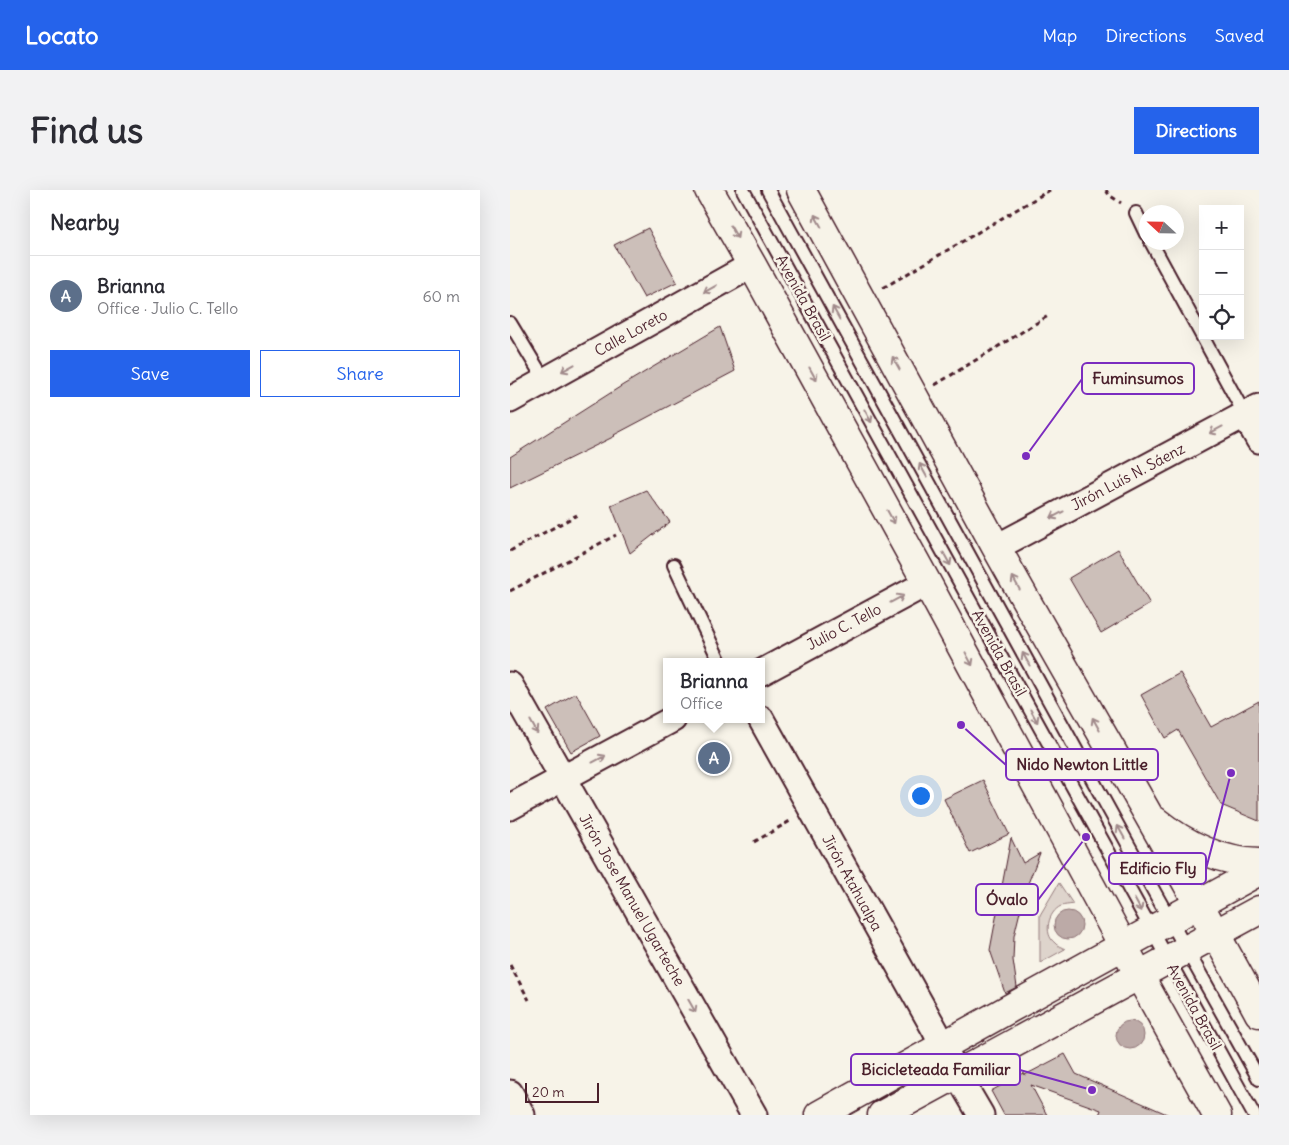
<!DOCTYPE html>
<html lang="en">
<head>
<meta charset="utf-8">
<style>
  body { margin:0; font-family:Delius,sans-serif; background:#f2f2f3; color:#2b2b33 }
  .controls { position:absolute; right:15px; top:15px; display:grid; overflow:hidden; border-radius:0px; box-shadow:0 5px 20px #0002 }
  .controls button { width:45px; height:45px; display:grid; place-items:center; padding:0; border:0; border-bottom:1px solid #e1e1e2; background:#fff; color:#2b2b33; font:25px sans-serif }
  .compass { position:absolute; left:629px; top:15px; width:45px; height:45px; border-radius:50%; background:#fff; box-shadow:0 5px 20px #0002; rotate:292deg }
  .scale { position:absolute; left:15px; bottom:12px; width:74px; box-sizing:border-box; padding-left:5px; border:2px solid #4a1f2b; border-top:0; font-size:14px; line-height:18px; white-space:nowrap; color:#4a1f2b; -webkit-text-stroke:4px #f7f3e8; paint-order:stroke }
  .you { position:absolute; left:410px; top:605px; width:18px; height:18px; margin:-12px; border:4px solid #fff; border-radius:50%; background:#1a73e8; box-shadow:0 0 0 8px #1a73e833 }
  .badge { display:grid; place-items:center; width:32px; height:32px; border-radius:50%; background:#2563eb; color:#fff; font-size:16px; font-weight:700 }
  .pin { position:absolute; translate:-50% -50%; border:2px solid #fff; box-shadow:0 1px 5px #0006 }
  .popup { position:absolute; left:153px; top:468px; width:102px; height:65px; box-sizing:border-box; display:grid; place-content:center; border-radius:0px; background:#fff; filter:drop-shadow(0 1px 4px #0005); font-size:16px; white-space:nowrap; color:#7c7c81 }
  .popup b { font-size:19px; color:#2b2b33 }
  .popup::after { content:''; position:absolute; left:50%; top:100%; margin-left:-10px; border:10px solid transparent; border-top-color:#fff }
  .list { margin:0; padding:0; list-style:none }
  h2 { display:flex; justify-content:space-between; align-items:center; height:65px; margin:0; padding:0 20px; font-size:21px }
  h2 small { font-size:16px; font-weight:400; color:#7c7c81 }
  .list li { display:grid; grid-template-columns:32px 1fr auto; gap:15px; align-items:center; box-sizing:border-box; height:80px; padding:0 20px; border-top:1px solid #e1e1e2 }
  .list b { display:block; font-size:19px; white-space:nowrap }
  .list p { margin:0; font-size:16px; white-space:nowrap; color:#7c7c81 }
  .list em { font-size:16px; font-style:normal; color:#7c7c81 }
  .actions { display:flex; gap:10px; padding:15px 20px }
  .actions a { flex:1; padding:11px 0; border:1px solid #2563eb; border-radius:0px; text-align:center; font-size:18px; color:#2563eb }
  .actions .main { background:#2563eb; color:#fff }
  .icon { flex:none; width:28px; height:28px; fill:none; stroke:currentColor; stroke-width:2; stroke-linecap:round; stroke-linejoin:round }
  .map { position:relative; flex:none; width:749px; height:925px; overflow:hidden; border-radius:0px }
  header { display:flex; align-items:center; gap:30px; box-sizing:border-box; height:70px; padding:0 25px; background:#2563eb; color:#fff }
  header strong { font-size:24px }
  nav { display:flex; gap:28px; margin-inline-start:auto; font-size:18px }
  .intro { display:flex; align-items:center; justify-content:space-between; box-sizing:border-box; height:120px; padding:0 30px }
  h1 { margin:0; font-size:35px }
  .button { padding:12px 22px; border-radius:0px; background:#2563eb; color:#fff; font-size:18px; font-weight:700 }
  main { display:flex; gap:30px; padding:0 30px }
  aside { flex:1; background:#fff; border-radius:0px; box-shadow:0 5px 20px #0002 }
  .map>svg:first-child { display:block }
</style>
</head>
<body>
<header>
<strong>Locato</strong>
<nav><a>Map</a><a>Directions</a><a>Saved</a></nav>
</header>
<div class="intro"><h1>Find us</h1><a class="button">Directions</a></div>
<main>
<aside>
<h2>Nearby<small></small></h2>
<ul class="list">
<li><span class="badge" style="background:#5c6f8a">A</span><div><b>Brianna</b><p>Office · Julio C. Tello</p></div><em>60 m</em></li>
</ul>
<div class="actions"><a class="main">Save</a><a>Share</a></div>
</aside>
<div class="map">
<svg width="749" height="925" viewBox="0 0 749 925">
  <rect width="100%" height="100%" fill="#f7f3e8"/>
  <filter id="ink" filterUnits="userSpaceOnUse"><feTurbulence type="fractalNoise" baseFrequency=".02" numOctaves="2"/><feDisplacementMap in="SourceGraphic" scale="10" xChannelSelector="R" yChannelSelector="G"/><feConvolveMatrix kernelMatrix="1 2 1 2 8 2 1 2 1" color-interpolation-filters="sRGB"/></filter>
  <g filter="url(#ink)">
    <path fill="#ded4cc" stroke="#947a7c" d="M549,693L563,714C559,715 554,715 551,716C538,722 533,744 545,753C547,756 552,757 555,759L530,773V725Z"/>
    <path fill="#bcaaa7" stroke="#8e7275" d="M544 735a14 14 0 1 1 28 0a14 14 0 1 1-28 0Z
      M606 845a14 14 0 1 1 28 0a14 14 0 1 1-28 0Z"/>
    <path fill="#ccbfb9" stroke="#4a1f2b" d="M138,38L167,92L134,108L104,55Z
      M210,137L225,181L104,245L105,246L0,298V267L113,195Z
      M136,300L160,332L120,363L101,315Z
      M608,359L640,414L591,443L559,388Z
      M670,483L701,537L749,511V631L711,615L668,540L655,548L631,505Z
      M66,503L90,546L61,562L37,520Z
      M473,590L499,644L460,663L434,609Z
      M501,648L513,673L530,663L515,701L504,746L503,770L507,797L495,803L480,760Z
      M555,864L566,884L659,925H589L591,920L521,895L537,925H494L481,901L514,883L515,885Z"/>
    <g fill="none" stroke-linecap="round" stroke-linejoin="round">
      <defs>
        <path id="lane" d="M233,0L744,925
          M258,0L646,705L749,889
          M626,23L636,44
          M641,52L735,225
          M0,133L35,191
          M164,375L210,472"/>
        <path id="street" d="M0,210L242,75
          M735,225L749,250
          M487,357L749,217
          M252,482L417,393
          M0,495L244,925
          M251,529L425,840L447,884L471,925
          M0,617L163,529
          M0,903L12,925"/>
        <path id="secondary" d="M309,925L531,801L749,681
          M372,925L749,720"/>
        <path id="primary" d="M199,0L242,75L417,393L629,785L707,925
          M291,0C356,119 421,238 486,357C573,513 664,666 749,823
          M644,630C674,654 710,672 749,673"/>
      </defs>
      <use href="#lane" stroke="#4a1f2b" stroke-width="16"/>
      <use href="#street" stroke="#4a1f2b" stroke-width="29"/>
      <use href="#secondary" stroke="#4a1f2b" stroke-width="31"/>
      <use href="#primary" stroke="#4a1f2b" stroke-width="31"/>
      <path stroke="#4a1f2b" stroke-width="3" stroke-dasharray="5 4" stroke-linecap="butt" d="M596,0L599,5L611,13
        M373,98L540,0
        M425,195L538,126
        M0,361L67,325
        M0,401L106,345
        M244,652L280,631
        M0,775L19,810"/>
      <use href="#lane" stroke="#f7f3e8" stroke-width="12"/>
      <use href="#street" stroke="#f7f3e8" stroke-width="25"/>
      <use href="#secondary" stroke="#f7f3e8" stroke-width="28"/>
      <use href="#primary" stroke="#f7f3e8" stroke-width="28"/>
    </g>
    <defs><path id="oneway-shaft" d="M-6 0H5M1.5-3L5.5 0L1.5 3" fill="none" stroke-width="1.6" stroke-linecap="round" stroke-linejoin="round" transform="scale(1.25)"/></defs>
    <g stroke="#a0898a">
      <use href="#oneway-shaft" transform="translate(308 31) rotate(-119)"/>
      <use href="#oneway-shaft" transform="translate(224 42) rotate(60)"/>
      <use href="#oneway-shaft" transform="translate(200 99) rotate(151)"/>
      <use href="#oneway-shaft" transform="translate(326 123) rotate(-119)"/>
      <use href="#oneway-shaft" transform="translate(386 173) rotate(-119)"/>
      <use href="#oneway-shaft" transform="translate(58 178) rotate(151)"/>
      <use href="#oneway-shaft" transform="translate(303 184) rotate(61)"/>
      <use href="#oneway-shaft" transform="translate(358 226) rotate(61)"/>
      <use href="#oneway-shaft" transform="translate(706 240) rotate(152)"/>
      <use href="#oneway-shaft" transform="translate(413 280) rotate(-119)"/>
      <use href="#oneway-shaft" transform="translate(547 325) rotate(152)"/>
      <use href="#oneway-shaft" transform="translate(381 327) rotate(61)"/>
      <use href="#oneway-shaft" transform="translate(437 369) rotate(61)"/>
      <use href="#oneway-shaft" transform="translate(506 393) rotate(-119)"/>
      <use href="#oneway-shaft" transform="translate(387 409) rotate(-28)"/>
      <use href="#oneway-shaft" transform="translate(459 469) rotate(62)"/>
      <use href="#oneway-shaft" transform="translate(516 469) rotate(-119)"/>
      <use href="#oneway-shaft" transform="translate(524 526) rotate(61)"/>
      <use href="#oneway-shaft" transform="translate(586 534) rotate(-119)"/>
      <use href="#oneway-shaft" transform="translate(24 537) rotate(61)"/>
      <use href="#oneway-shaft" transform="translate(89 569) rotate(-28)"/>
      <use href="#oneway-shaft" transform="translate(611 642) rotate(-119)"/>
      <use href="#oneway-shaft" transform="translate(628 715) rotate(61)"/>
      <use href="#oneway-shaft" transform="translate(182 816) rotate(60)"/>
    </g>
  </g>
  <g text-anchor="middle" stroke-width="5" stroke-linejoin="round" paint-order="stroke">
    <g font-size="15" fill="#4a1f2b" stroke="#f7f3e8">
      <text transform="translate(293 108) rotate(61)" y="5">Avenida Brasil</text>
      <text transform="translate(121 143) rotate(-29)" y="5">Calle Loreto</text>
      <text transform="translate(618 287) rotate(-28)" y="5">Jirón Luís N. Sáenz</text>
      <text transform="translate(334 437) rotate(-28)" y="5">Julio C. Tello</text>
      <text transform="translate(489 463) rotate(61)" y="5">Avenida Brasil</text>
      <text transform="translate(342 693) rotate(61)" y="5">Jirón Atahualpa</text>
      <text transform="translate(122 710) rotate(60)" y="5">Jirón Jose Manuel Ugarteche</text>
      <text transform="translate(684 817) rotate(61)" y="5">Avenida Brasil</text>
    </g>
  </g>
  <path fill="none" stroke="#7b2cbf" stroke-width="2" d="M516 266L572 189M451 535L496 575M721 583L696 679M576 647L528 710M582 900L510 880"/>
  <g fill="#7b2cbf" stroke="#f7f3e8" stroke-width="2">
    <circle cx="516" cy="266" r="5"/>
    <circle cx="451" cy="535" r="5"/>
    <circle cx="721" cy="583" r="5"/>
    <circle cx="576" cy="647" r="5"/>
    <circle cx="582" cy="900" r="5"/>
  </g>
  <g fill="#f7f3e8" stroke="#7b2cbf" stroke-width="2">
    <rect x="572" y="173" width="112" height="31" rx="5"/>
    <rect x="496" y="559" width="152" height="31" rx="5"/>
    <rect x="599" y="663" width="97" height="31" rx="5"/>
    <rect x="466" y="694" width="62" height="31" rx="5"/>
    <rect x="341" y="864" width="169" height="31" rx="5"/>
  </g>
  <g font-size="16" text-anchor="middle" font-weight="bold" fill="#4a1f2b">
    <text x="628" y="194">Fuminsumos</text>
    <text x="572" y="580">Nido Newton Little</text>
    <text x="648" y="684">Edificio Fly</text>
    <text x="497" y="715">Óvalo</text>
    <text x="426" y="885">Bicicleteada Familiar</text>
  </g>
</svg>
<div class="controls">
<button>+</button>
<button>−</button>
<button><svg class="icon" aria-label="locate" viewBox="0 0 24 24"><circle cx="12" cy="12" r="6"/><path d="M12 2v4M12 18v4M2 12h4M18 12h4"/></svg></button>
</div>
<svg class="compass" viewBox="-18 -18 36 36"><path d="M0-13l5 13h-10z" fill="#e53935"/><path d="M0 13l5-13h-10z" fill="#7c7c81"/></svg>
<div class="scale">20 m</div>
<div class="you"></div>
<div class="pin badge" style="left:204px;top:568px;background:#5c6f8a">A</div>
<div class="popup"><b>Brianna</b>Office</div>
</div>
</main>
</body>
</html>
